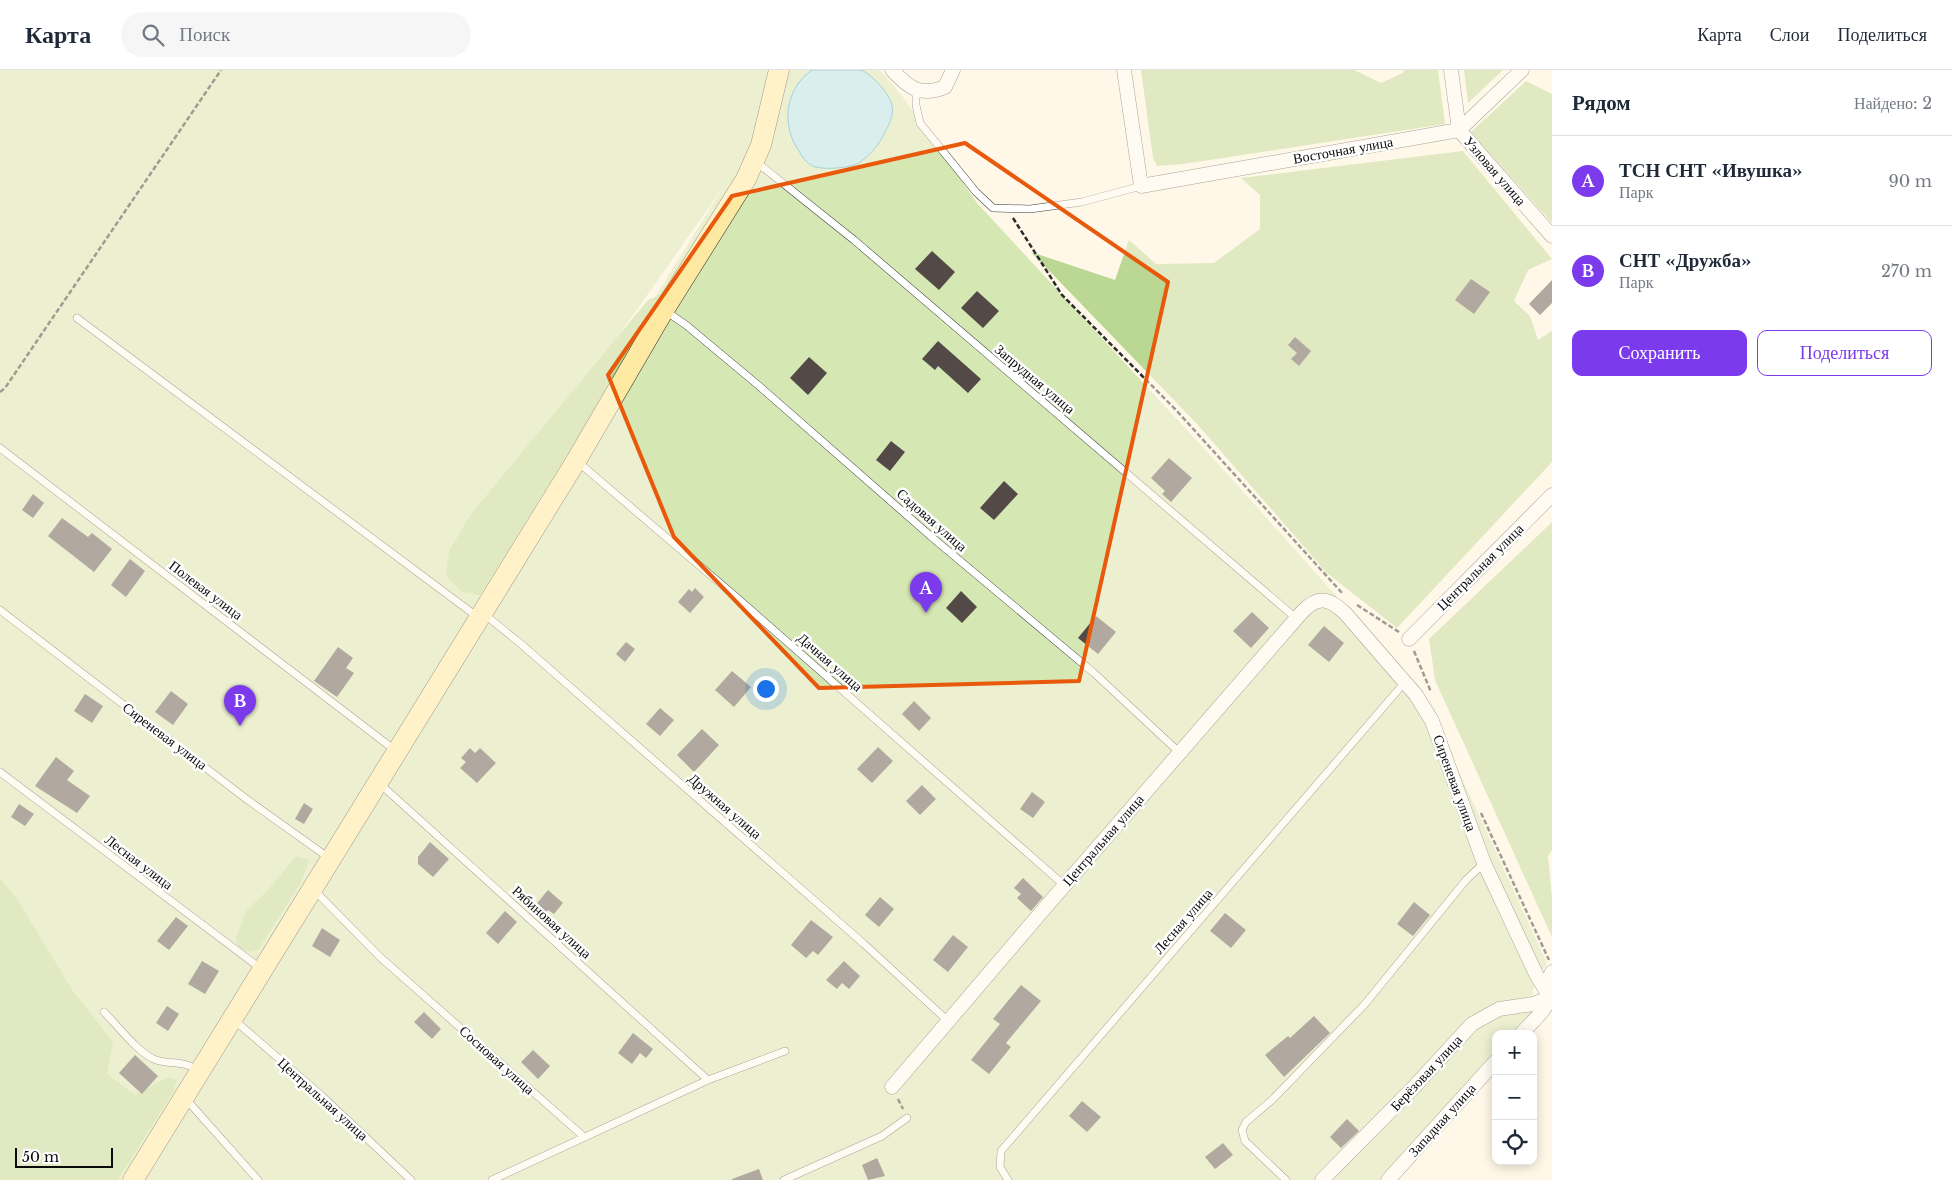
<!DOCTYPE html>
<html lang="ru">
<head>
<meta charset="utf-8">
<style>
  body { margin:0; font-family:"Libre Baskerville",serif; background:#f6f6f7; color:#1f2937 }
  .controls { position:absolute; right:15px; bottom:15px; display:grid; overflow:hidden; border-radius:10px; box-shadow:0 2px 12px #0003 }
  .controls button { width:45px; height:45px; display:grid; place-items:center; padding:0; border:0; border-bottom:1px solid #e0e1e3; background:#fff; color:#1f2937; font:25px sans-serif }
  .scale { position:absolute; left:15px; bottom:12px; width:98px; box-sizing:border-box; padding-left:5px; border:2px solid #0a0a0a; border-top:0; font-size:14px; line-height:18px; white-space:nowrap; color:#0a0a0a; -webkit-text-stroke:4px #fff; paint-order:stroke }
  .you { position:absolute; left:765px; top:618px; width:18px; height:18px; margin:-12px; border:4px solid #fff; border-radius:50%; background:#1a73e8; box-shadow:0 0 0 8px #1a73e833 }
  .badge { display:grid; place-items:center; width:32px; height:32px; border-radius:50%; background:#7c3aed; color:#fff; font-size:16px; font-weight:700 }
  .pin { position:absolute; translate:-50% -41px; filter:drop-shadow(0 1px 2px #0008) }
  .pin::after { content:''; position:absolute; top:26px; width:18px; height:15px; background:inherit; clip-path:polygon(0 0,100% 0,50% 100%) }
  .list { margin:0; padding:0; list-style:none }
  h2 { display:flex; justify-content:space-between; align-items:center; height:65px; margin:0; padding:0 20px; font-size:21px }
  h2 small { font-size:16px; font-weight:400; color:#747a83 }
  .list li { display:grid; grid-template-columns:32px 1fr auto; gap:15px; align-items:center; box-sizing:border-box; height:90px; padding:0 20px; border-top:1px solid #e0e1e3 }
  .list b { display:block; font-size:19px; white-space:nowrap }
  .list p { margin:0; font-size:16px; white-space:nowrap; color:#747a83 }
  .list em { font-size:16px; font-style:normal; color:#747a83 }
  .actions { display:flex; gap:10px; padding:15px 20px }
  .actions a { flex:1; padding:11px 0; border:1px solid #7c3aed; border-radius:10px; text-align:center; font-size:18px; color:#7c3aed }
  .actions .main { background:#7c3aed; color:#fff }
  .icon { flex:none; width:28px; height:28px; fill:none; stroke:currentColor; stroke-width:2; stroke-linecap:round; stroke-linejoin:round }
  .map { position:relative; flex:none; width:1552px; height:1110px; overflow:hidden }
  header { display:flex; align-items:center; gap:30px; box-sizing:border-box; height:70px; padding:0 25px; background:#fff; border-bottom:1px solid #e0e1e3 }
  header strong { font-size:24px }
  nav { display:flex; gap:28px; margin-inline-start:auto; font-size:18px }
  .search { width:350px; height:45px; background:#f6f6f7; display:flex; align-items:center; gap:12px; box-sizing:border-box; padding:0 18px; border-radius:28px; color:#747a83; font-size:19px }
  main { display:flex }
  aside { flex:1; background:#fff }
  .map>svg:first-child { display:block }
</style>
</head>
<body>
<header>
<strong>Карта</strong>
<div class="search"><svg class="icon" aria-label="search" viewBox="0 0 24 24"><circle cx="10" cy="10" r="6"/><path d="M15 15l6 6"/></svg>Поиск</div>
<nav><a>Карта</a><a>Слои</a><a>Поделиться</a></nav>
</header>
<main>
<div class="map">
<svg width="1552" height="1110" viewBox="0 0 1552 1110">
  <rect width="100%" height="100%" fill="#fff8e8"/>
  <path fill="#d5e7b3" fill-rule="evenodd" d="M0,0H880L903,27L977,133L1221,397L1409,607L1433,645L1547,893L1533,920L1531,943L1512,964H1496V982L1381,1110H118L126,1098L0,890ZM724,116L619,285L474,471Z"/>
  <path fill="#bad893" d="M1141,0H1354L1381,13L1403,3L1404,0H1438L1445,54L1183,94L1157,96L1153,88Z
    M1464,0H1503L1468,33Z
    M1526,11L1552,24V153L1471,62Z
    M1463,81L1552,189L1528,200L1514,231L1530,246L1538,270L1552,261V392L1397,558L1327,503L1198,355L1031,182L1115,210L1129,170L1156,194L1214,193L1260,159V125L1241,108Z
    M699,164H704L480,525L462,522L446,506L449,481L471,444L648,230L661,224Z
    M1552,452V780L1548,786L1552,827V867L1435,610L1429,569Z
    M296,786L309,790L300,814L258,880L247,882L238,877L236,868L246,841L268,820Z
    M0,808L17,829L73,921L113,972L107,1004L135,1025L168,1007L177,1010L173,1022L118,1110H0Z"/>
  <path fill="#aee3f5" stroke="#35a1cb" d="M812,0C822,0 853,0 861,0C867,2 875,10 879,14C898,36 895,44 882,68C876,78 869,86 859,93C851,98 819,101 811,95C804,91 801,84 797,78C781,52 786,18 812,0Z"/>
  <path fill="#534a47" d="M932,181L955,202L939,220L915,199Z
    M1471,209L1490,222L1474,244L1455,230Z
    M1552,210V233L1540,245L1529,234Z
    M977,221L999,241L983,258L961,238Z
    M1295,267L1311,281L1299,296L1291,289L1297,283L1288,275Z
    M938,271L981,309L968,323L938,296L935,300L922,289Z
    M809,287L827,303L808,325L790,308Z
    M891,371L905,382L890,401L876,390Z
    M1169,388L1192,408L1171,432L1162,424L1165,421L1151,408Z
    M1004,411L1018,424L994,450L980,438Z
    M33,424L44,433L33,448L22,440Z
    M62,448L88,467L92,463L112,479L94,502L48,466Z
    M130,489L145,501L126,527L111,515Z
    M695,518L704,527L690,543L678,532L689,519L692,522Z
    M961,521L977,537L962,553L946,538Z
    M1252,542L1269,558L1251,578L1233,561Z
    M1096,546L1116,562L1098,584L1078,568Z
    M1324,556L1344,573L1329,592L1308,575Z
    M626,572L635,579L625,592L616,584Z
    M338,577L353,588L346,598L354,603L337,627L314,611Z
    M732,601L751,617L734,637L715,620Z
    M171,621L188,634L173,655L155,642Z
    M85,624L103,636L92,653L74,641Z
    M914,631L931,648L919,661L902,644Z
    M660,638L674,650L660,666L646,654Z
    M702,659L719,675L694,702L677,685Z
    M878,677L893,691L872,713L857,699Z
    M470,678L475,683L480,678L496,693L477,713L460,698L466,692L461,688Z
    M56,687L74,701L67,710L90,726L77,743L35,716Z
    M922,715L936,729L920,745L906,731Z
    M1032,722L1045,732L1033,748L1020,739Z
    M304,733L313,739L304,754L295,749Z
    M19,734L34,744L25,756L11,747Z
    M430,772L449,789L433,807L418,794V787Z
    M1023,808L1043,827L1031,841L1017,828L1021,824L1014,818Z
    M548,820L563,833L554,844L548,840L543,846L533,838Z
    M880,827L894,839L879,857L865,845Z
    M1414,832L1430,845L1413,866L1397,854Z
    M505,841L517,852L498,874L486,863Z
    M1225,843L1246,860L1231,878L1210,861Z
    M176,847L188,856L169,880L157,871Z
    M811,850L833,867L818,885L813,881L806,888L791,875Z
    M322,858L340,870L330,887L312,876Z
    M953,865L968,877L948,902L933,890Z
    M202,891L219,901L205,924L188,914Z
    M844,891L860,906L849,919L842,913L837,919L826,910Z
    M1021,915L1041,931L1006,973L1011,977L989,1004L971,990L1000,954L993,949Z
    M167,936L179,944L168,961L156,953Z
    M424,942L441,959L432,969L414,952Z
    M1314,946L1330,963L1284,1007L1265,985L1288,966L1290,968Z
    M633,963L653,979L646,988L640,983L632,994L618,983Z
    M533,980L550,996L538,1009L521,992Z
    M135,985L158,1006L142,1024L119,1003Z
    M1082,1031L1101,1047L1087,1062L1069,1046Z
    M1347,1049L1359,1061L1341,1078L1330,1067Z
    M1223,1073L1233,1085L1215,1099L1205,1087Z
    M877,1088L885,1106L868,1110L862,1095Z
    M759,1099L763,1110H732V1109Z"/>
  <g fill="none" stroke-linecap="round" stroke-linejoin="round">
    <defs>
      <path id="lane" d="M916,20V35L920,53L976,122L993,138L1030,139L1082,132L1141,116
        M755,91L854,170L1297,549
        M664,240L686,255L758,315L934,469L1094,603L1180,683
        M77,248L479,548
        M0,378L396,681
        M578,392L735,526L1064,815
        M0,540L245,728L329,788
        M484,544L521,574L863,873L948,951
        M0,702L260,898
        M380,714L708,1010
        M314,820L380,887L583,1066
        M104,942C117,955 140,985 156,990C172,995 182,990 198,1000
        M233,949L322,1026L411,1110
        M185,1028L258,1110
        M492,1110L708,1010L785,981
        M784,1110L882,1066L907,1048
        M1008,1110L1000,1097L1001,1081L1405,612
        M1286,1110L1245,1071L1242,1060L1246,1052L1272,1030L1365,934L1466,810L1484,793"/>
      <path id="street" d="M892,0C909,18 920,27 945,17L953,0
        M1124,0L1141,116L1459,60L1522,0
        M1451,0L1459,60L1552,166
        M1409,569L1552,425
        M1521,964C1531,953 1546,941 1550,926C1552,918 1547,910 1552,902
        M892,1017L1050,832L1302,542C1318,525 1329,528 1345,543L1416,625L1432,651L1484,793L1536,904L1552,931
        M1322,1110L1413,1018L1472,954L1499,939L1533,934L1549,928
        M1388,1110L1496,991"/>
      <path id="secondary" d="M133,1110L576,391L664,240L746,109L761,75L779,0"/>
    </defs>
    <use href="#lane" stroke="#3d3d3d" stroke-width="8"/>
    <use href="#street" stroke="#3d3d3d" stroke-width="15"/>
    <use href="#secondary" stroke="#2c2c2c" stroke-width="21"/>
    <path stroke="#2c2c2c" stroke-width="2.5" stroke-dasharray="5 2.5" stroke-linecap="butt" d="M1013,148L1062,225L1176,340L1343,524
      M0,322L5,318L221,0
      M1357,535L1399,562
      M1414,581L1431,622
      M1481,743L1549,890
      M898,1029L903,1039"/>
    <use href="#lane" stroke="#fff" stroke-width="7"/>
    <use href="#street" stroke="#fff" stroke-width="14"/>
    <use href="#secondary" stroke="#fee9a3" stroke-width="20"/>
  </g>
  <path d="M0 0H1552V1110H0ZM965,73L1168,212L1079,611L819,618L674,467L608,305L732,126Z" fill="#fff8e8" fill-opacity=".55" fill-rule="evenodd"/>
  <path fill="none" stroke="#e8590c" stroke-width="4" stroke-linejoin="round" d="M965,73L1168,212L1079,611L819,618L674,467L608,305L732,126Z"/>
  <g text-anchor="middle" stroke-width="5" stroke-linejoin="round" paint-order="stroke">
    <g font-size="14" fill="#0a0a0a" stroke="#fff">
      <text transform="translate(1343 80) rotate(-10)" y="5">Восточная улица</text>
      <text transform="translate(1495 101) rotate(49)" y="5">Узловая улица</text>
      <text transform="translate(1035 309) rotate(40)" y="5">Запрудная улица</text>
      <text transform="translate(932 450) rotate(41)" y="5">Садовая улица</text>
      <text transform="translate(1480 497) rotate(-45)" y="5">Центральная улица</text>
      <text transform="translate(206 520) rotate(37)" y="5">Полевая улица</text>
      <text transform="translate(830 592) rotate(41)" y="5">Дачная улица</text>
      <text transform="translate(165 666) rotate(37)" y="5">Сиреневая улица</text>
      <text transform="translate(1455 713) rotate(70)" y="5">Сиреневая улица</text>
      <text transform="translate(725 736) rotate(41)" y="5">Дружная улица</text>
      <text transform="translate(1103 770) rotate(-49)" y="5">Центральная улица</text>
      <text transform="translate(139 792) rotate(37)" y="5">Лесная улица</text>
      <text transform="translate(1183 851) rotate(-49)" y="5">Лесная улица</text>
      <text transform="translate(552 852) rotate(42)" y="5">Рябиновая улица</text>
      <text transform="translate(497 990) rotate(42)" y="5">Сосновая улица</text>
      <text transform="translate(1426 1003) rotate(-47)" y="5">Берёзовая улица</text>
      <text transform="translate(323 1029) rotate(42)" y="5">Центральная улица</text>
      <text transform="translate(1442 1050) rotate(-48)" y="5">Западная улица</text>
    </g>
  </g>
</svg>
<div class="controls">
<button>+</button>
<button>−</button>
<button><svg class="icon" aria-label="locate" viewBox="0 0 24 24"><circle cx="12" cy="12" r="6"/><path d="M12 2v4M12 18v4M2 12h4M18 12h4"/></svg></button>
</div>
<div class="scale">50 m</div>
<div class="you"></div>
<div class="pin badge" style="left:926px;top:543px">A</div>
<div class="pin badge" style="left:240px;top:656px">B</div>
</div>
<aside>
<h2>Рядом<small>Найдено: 2</small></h2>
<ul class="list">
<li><span class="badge">A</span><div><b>ТСН СНТ «Ивушка»</b><p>Парк</p></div><em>90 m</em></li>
<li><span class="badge">B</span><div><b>СНТ «Дружба»</b><p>Парк</p></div><em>270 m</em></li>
</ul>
<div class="actions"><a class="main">Сохранить</a><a>Поделиться</a></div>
</aside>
</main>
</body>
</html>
